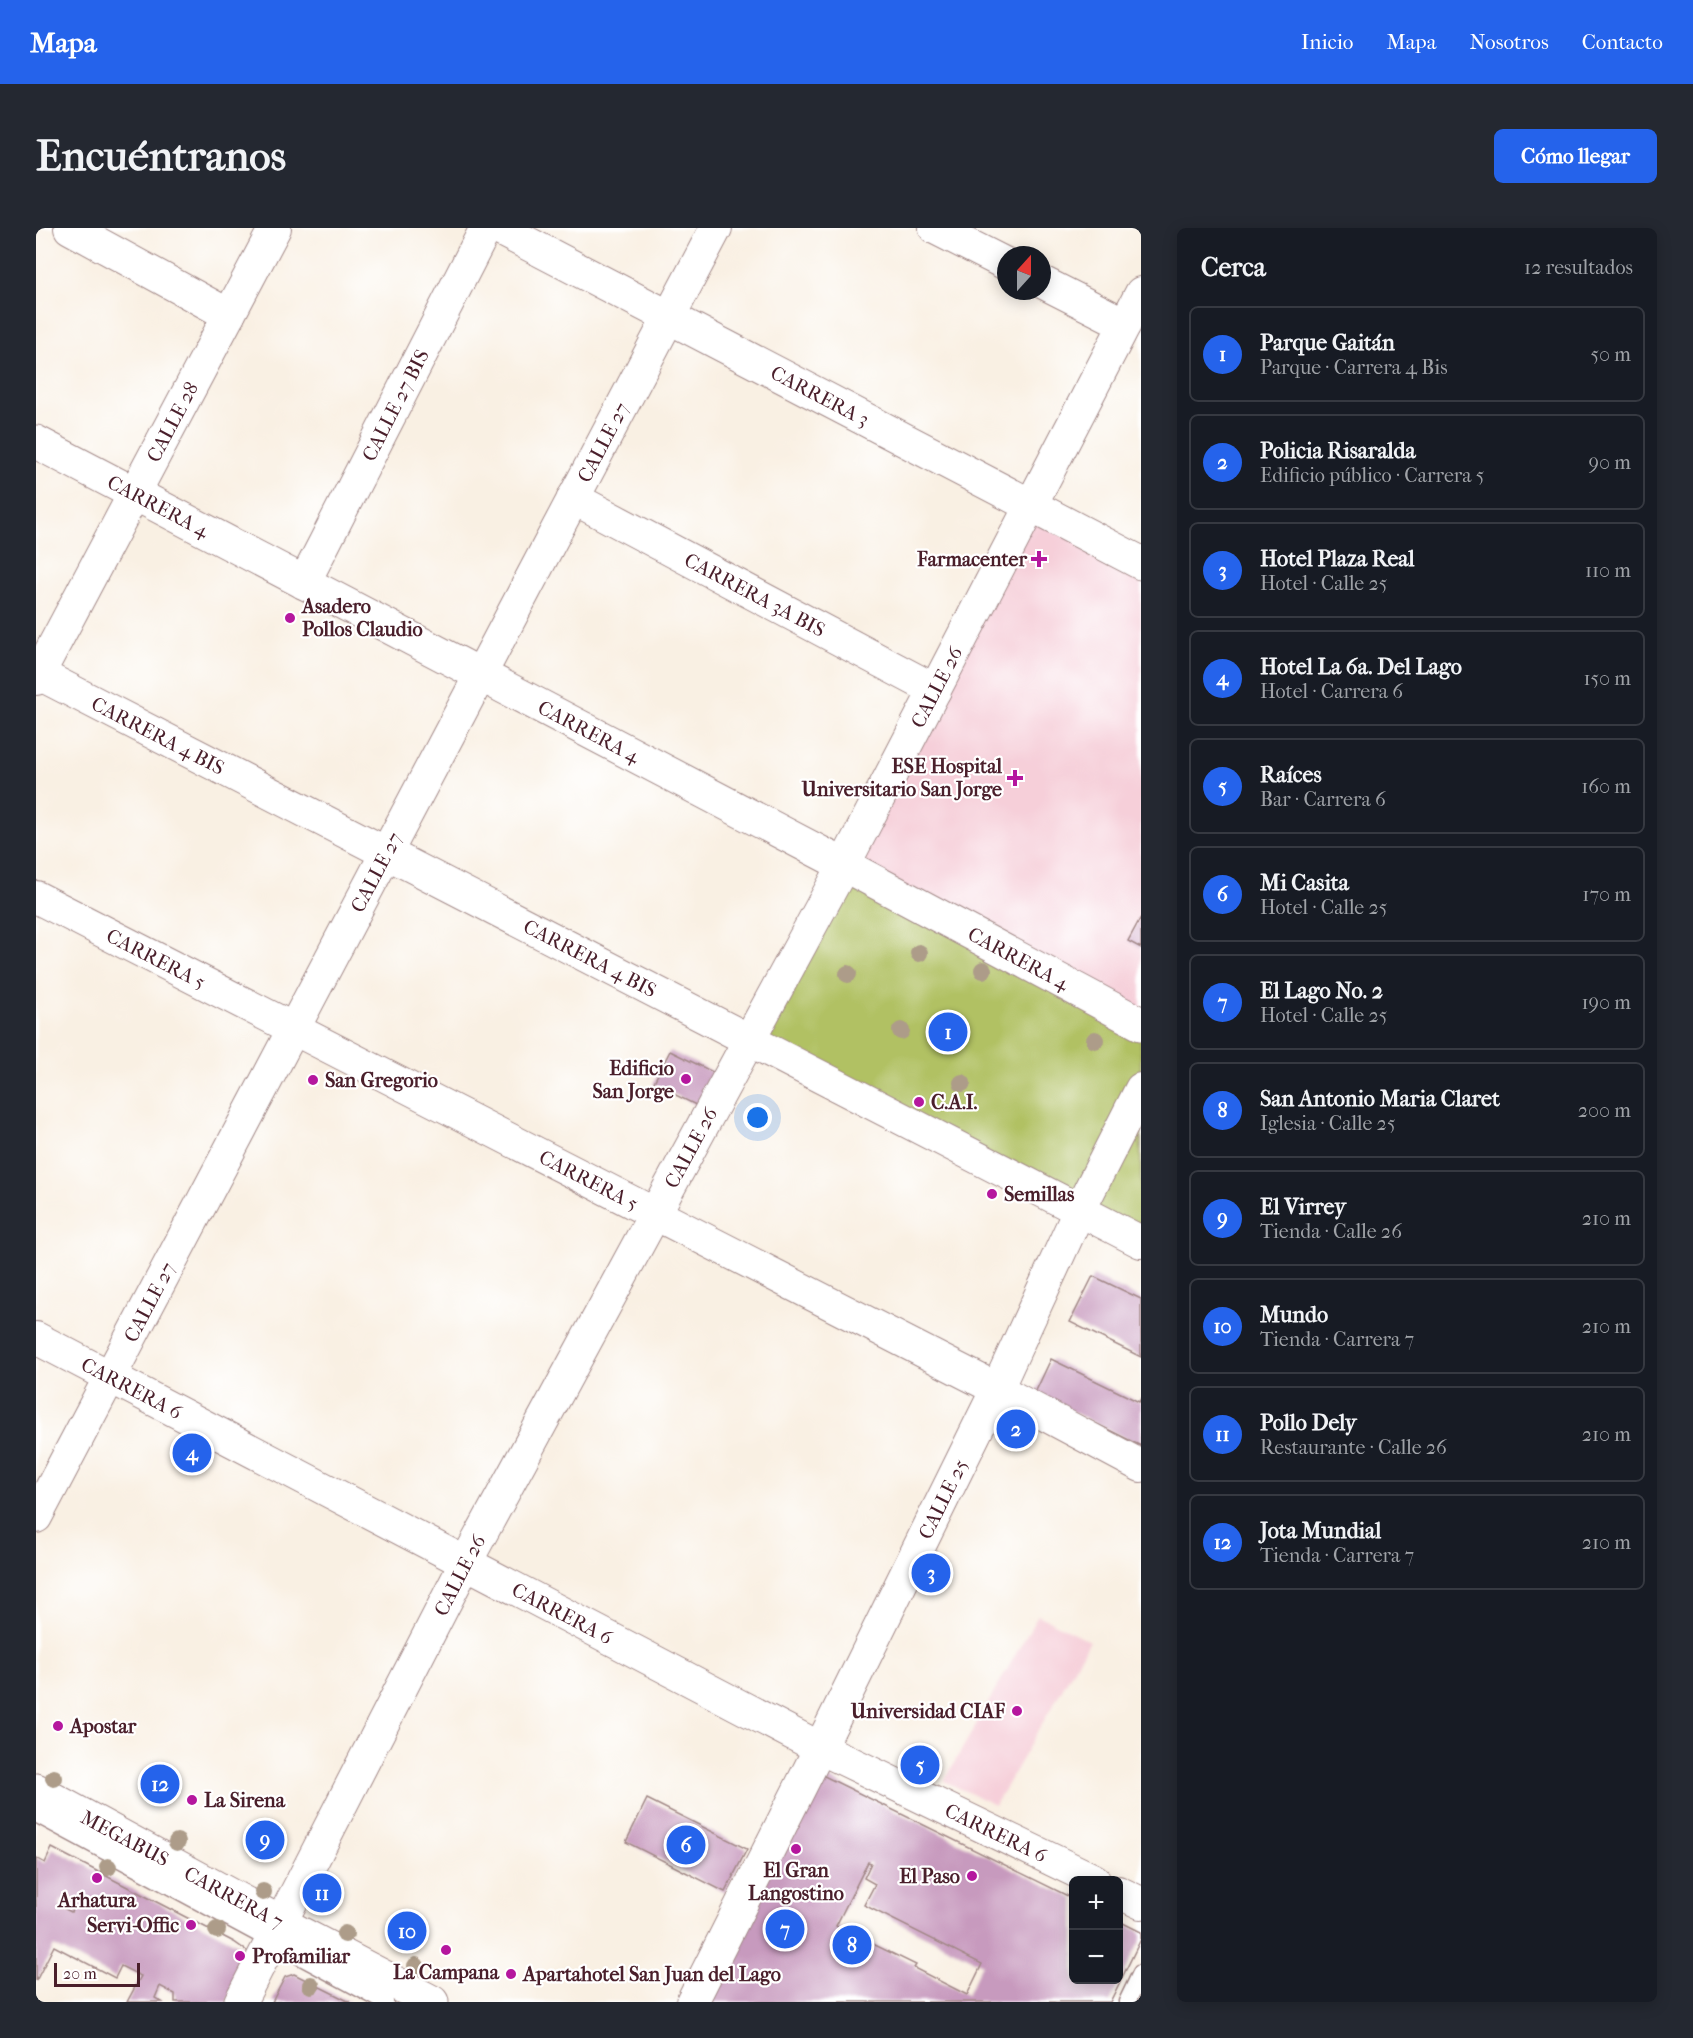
<!DOCTYPE html>
<html lang="es">
<head>
<meta charset="utf-8">
<style>
  body { margin:0; font-family:"IM FELL French Canon",serif; background:#242831; color:#f1f3f6 }
  .controls { position:absolute; right:18px; bottom:18px; display:grid; overflow:hidden; border-radius:9px; box-shadow:0 3px 15px #0003 }
  .controls button { width:54px; height:54px; display:grid; place-items:center; padding:0; border:0; border-bottom:2px solid #363941; background:#171b24; color:#f1f3f6; font:30px sans-serif }
  .compass { position:absolute; left:961px; top:18px; width:54px; height:54px; border-radius:50%; background:#171b24; box-shadow:0 3px 15px #0003; rotate:21deg }
  .scale { position:absolute; left:18px; bottom:15px; width:86px; box-sizing:border-box; padding-left:6px; border:3px solid #4a1f2b; border-top:0; font-size:16px; line-height:21px; white-space:nowrap; color:#4a1f2b; -webkit-text-stroke:4px #fff; paint-order:stroke }
  .you { position:absolute; left:722px; top:890px; width:21px; height:21px; margin:-15px; border:4px solid #fff; border-radius:50%; background:#1a73e8; box-shadow:0 0 0 9px #1a73e833 }
  .badge { display:grid; place-items:center; width:39px; height:39px; border-radius:50%; background:#2563eb; color:#fff; font-size:20px; font-weight:700 }
  .pin { position:absolute; translate:-50% -50%; border:3px solid #fff; box-shadow:0 2px 6px #0006 }
  .list { margin:0; padding:0; list-style:none }
  h2 { display:flex; justify-content:space-between; align-items:center; height:78px; margin:0; padding:0 24px; font-size:26px }
  h2 small { font-size:20px; font-weight:400; color:#9ea1a6 }
  .list li { display:grid; grid-template-columns:39px 1fr auto; gap:18px; align-items:center; box-sizing:border-box; height:96px; margin:0 12px 12px; padding:0 12px; border:2px solid #363941; border-radius:9px }
  .list b { display:block; font-size:22px; white-space:nowrap }
  .list p { margin:0; font-size:20px; white-space:nowrap; color:#9ea1a6 }
  .list em { font-size:20px; font-style:normal; color:#9ea1a6 }
  .map { position:relative; flex:none; width:1105px; height:1774px; overflow:hidden; border-radius:9px }
  header { display:flex; align-items:center; gap:36px; box-sizing:border-box; height:84px; padding:0 30px; background:#2563eb; color:#fff }
  header strong { font-size:28px }
  nav { display:flex; gap:33px; margin-inline-start:auto; font-size:21px }
  .intro { display:flex; align-items:center; justify-content:space-between; box-sizing:border-box; height:144px; padding:0 36px }
  h1 { margin:0; font-size:42px }
  .button { padding:15px 27px; border-radius:9px; background:#2563eb; color:#fff; font-size:21px; font-weight:700 }
  main { display:flex; gap:36px; padding:0 36px }
  aside { flex:1; background:#171b24; border-radius:9px; box-shadow:0 3px 15px #0003 }
  .map>svg:first-child { display:block }
</style>
</head>
<body>
<header>
<strong>Mapa</strong>
<nav><a>Inicio</a><a>Mapa</a><a>Nosotros</a><a>Contacto</a></nav>
</header>
<div class="intro"><h1>Encuéntranos</h1><a class="button">Cómo llegar</a></div>
<main>
<div class="map">
<svg width="1105" height="1774" viewBox="0 0 1105 1774">
  <rect width="100%" height="100%" fill="#fff"/>
  <filter id="ink" filterUnits="userSpaceOnUse"><feTurbulence type="fractalNoise" baseFrequency=".0167" numOctaves="2"/><feDisplacementMap in="SourceGraphic" scale="12" xChannelSelector="R" yChannelSelector="G"/><feConvolveMatrix kernelMatrix="1 2 1 2 8 2 1 2 1" color-interpolation-filters="sRGB"/></filter>
  <filter id="wash" filterUnits="userSpaceOnUse"><feTurbulence type="fractalNoise" baseFrequency=".008" numOctaves="4" result="noise"/><feDisplacementMap in="SourceGraphic" scale="24" xChannelSelector="R" yChannelSelector="G"/><feGaussianBlur stdDeviation="1.35" result="paint"/><feColorMatrix in="noise" values="0 0 0 0 0 0 0 0 0 0 0 0 0 0 0 0 0 1.4 0 .05"/><feComposite in="paint" operator="in"/></filter>
  <g filter="url(#wash)">
    <rect width="100%" height="100%" fill="#f9f0e3"/>
    <path fill="#f6cfd9" d="M996,277L1105,335V796L808,637Z
      M1002,1387L1054,1413L959,1577L908,1553Z"/>
    <path fill="#b1c164" stroke="#7e7048" stroke-width="1.5" d="M808,637L1105,796V1014L714,813Z"/>
    <g id="blocks">
      <path fill="#c79abe" fill-rule="evenodd" d="M1105,689V720L1092,713Z
        M634,823L683,847L666,880L617,856Z
        M1057,1048L1105,1071V1129L1034,1094Z
        M1015,1131L1103,1174L1105,1170V1218L999,1165Z
        M778,1543L1038,1671V1752H1083V1693L1105,1704V1711L1074,1774H657ZM832,1634L835,1635L828,1650L839,1656L828,1677L946,1736L931,1767L878,1740L880,1737L800,1698Z
        M611,1571L711,1621L689,1664L590,1614Z
        M16,1620L198,1714L215,1726L191,1774H139V1766L124,1758L119,1770L126,1774H91L105,1748L85,1738L79,1750L18,1718L0,1753V1630L9,1635ZM26,1672L38,1678L35,1684L23,1678Z
        M258,1746L314,1774H236L249,1749Z"/>
    </g>
  </g>
  <g filter="url(#ink)">
    <use href="#blocks" fill-opacity="0" stroke="#a28887" stroke-width="1.5"/>
    <g fill="none" stroke-linecap="round" stroke-linejoin="round">
      <defs>
        <path id="service" d="M0,1586L349,1774
          M1091,1774L1105,1745"/>
        <g id="minor">
          <path d="M34,0L193,87"/>
          <path d="M899,0L970,36"/>
          <path d="M1006,54L1089,96"/>
          <path id="s1" d="M537,270L899,462"/>
          <path id="s2" d="M268,355L450,0"/>
          <path id="s3" d="M3,446L1105,1014"/>
          <path id="s4" d="M0,451L239,0"/>
          <path id="s5" d="M0,669L961,1161L1105,1238"/>
          <path id="s6" d="M0,1110L784,1520L1058,1652"/>
          <path id="s7" d="M0,1289L680,0"/>
          <path d="M1082,1664L1105,1675"/>
          <path id="s8" d="M204,1774L430,1334L808,637L1105,65"/>
          <path id="s9" d="M656,1774L784,1520L961,1161L1043,983L1105,861"/>
        </g>
        <g id="tertiary">
          <path id="s10" d="M462,0L1105,335"/>
        </g>
        <g id="secondary">
          <path id="s11" d="M0,214L808,637L1105,796"/>
          <path id="s12" d="M0,1562L260,1703L396,1774"/>
        </g>
      </defs>
      <use href="#service" stroke="#a28887" stroke-width="19"/>
      <use href="#minor" stroke="#a28887" stroke-width="34"/>
      <use href="#tertiary" stroke="#a28887" stroke-width="35"/>
      <use href="#secondary" stroke="#a28887" stroke-width="35"/>
      <use href="#service" stroke="#fff" stroke-width="16"/>
      <use href="#minor" stroke="#fff" stroke-width="32"/>
      <use href="#tertiary" stroke="#fff" stroke-width="33"/>
      <use href="#secondary" stroke="#fff" stroke-width="33"/>
    </g>
    <g fill="#ad9c89">
      <circle cx="883" cy="725" r="9"/>
      <circle cx="947" cy="742" r="9"/>
      <circle cx="812" cy="746" r="9"/>
      <circle cx="865" cy="803" r="9"/>
      <circle cx="1059" cy="812" r="9"/>
      <circle cx="926" cy="855" r="9"/>
      <circle cx="18" cy="1550" r="9"/>
      <circle cx="141" cy="1614" r="9"/>
      <circle cx="72" cy="1639" r="9"/>
      <circle cx="227" cy="1664" r="9"/>
      <circle cx="181" cy="1702" r="9"/>
      <circle cx="309" cy="1706" r="9"/>
      <circle cx="380" cy="1738" r="9"/>
      <circle cx="275" cy="1757" r="9"/>
    </g>
  </g>
  <g fill="#b5179e" stroke="#fff" stroke-width="2">
    <path d="M1000 322h6v6h6v6h-6v6h-6v-6h-6v-6h6z"/>
    <circle cx="254" cy="390" r="6"/>
    <path d="M976 541h6v6h6v6h-6v6h-6v-6h-6v-6h6z"/>
    <circle cx="650" cy="851" r="6"/>
    <circle cx="277" cy="852" r="6"/>
    <circle cx="883" cy="874" r="6"/>
    <circle cx="956" cy="966" r="6"/>
    <circle cx="981" cy="1483" r="6"/>
    <circle cx="22" cy="1498" r="6"/>
    <circle cx="156" cy="1572" r="6"/>
    <circle cx="760" cy="1621" r="6"/>
    <circle cx="936" cy="1648" r="6"/>
    <circle cx="61" cy="1650" r="6"/>
    <circle cx="155" cy="1697" r="6"/>
    <circle cx="410" cy="1722" r="6"/>
    <circle cx="204" cy="1728" r="6"/>
    <circle cx="475" cy="1746" r="6"/>
  </g>
  <g text-anchor="middle" stroke-width="4.5" stroke-linejoin="round" paint-order="stroke">
    <g font-size="20" fill="#4a1f2b" stroke="#fff">
      <text dy="7" stroke="none"><textPath href="#s10" startOffset="363">CARRERA 3</textPath></text>
      <text dy="7" stroke="none"><textPath href="#s2" startOffset="200">CALLE 27 BIS</textPath></text>
      <text dy="7" stroke="none"><textPath href="#s4" startOffset="291">CALLE 28</textPath></text>
      <text dy="7" stroke="none"><textPath href="#s7" startOffset="1215">CALLE 27</textPath></text>
      <text dy="7" stroke="none"><textPath href="#s11" startOffset="138">CARRERA 4</textPath></text>
      <text dy="7" stroke="none"><textPath href="#s1" startOffset="206">CARRERA 3A BIS</textPath></text>
      <text dy="7" stroke="none"><textPath href="#s8" startOffset="1488">CALLE 26</textPath></text>
      <text dy="7" stroke="none"><textPath href="#s11" startOffset="624">CARRERA 4</textPath></text>
      <text dy="7" stroke="none"><textPath href="#s3" startOffset="134">CARRERA 4 BIS</textPath></text>
      <text dy="7" stroke="none"><textPath href="#s7" startOffset="729">CALLE 27</textPath></text>
      <text dy="7" stroke="none"><textPath href="#s3" startOffset="620">CARRERA 4 BIS</textPath></text>
      <text dy="7" stroke="none"><textPath href="#s5" startOffset="135">CARRERA 5</textPath></text>
      <text dy="7" stroke="none"><textPath href="#s11" startOffset="1110">CARRERA 4</textPath></text>
      <text dy="7" stroke="none"><textPath href="#s8" startOffset="966">CALLE 26</textPath></text>
      <text dy="7" stroke="none"><textPath href="#s5" startOffset="621">CARRERA 5</textPath></text>
      <text dy="7" stroke="none"><textPath href="#s7" startOffset="243">CALLE 27</textPath></text>
      <text dy="7" stroke="none"><textPath href="#s6" startOffset="108">CARRERA 6</textPath></text>
      <text dy="7" stroke="none"><textPath href="#s9" startOffset="562">CALLE 25</textPath></text>
      <text dy="7" stroke="none"><textPath href="#s8" startOffset="480">CALLE 26</textPath></text>
      <text dy="7" stroke="none"><textPath href="#s6" startOffset="594">CARRERA 6</textPath></text>
      <text dy="7" stroke="none"><textPath href="#s6" startOffset="1080">CARRERA 6</textPath></text>
      <text transform="translate(89 1610) rotate(28)" y="7">MEGABUS</text>
      <text dy="7" stroke="none"><textPath href="#s12" startOffset="225">CARRERA 7</textPath></text>
    </g>
    <g font-size="20" font-weight="bold" fill="#4a1f2b" stroke="#fff" text-anchor="start">
      <text x="991" y="338" text-anchor="end">Farmacenter</text>
      <text x="266" y="385">Asadero<tspan x="266" dy="23">Pollos Claudio</tspan></text>
      <text x="966" y="545" text-anchor="end">ESE Hospital<tspan x="966" dy="23">Universitario San Jorge</tspan></text>
      <text x="638" y="847" text-anchor="end">Edificio<tspan x="638" dy="23">San Jorge</tspan></text>
      <text x="289" y="859">San Gregorio</text>
      <text x="895" y="881">C.A.I.</text>
      <text x="968" y="973">Semillas</text>
      <text x="969" y="1490" text-anchor="end">Universidad CIAF</text>
      <text x="34" y="1505">Apostar</text>
      <text x="168" y="1579">La Sirena</text>
      <text x="760" y="1649" text-anchor="middle">El Gran<tspan x="760" dy="23">Langostino</tspan></text>
      <text x="924" y="1655" text-anchor="end">El Paso</text>
      <text x="61" y="1679" text-anchor="middle">Arhatura</text>
      <text x="143" y="1704" text-anchor="end">Servi-Offic</text>
      <text x="216" y="1735">Profamiliar</text>
      <text x="410" y="1751" text-anchor="middle">La Campana</text>
      <text x="487" y="1753">Apartahotel San Juan del Lago</text>
    </g>
  </g>
</svg>
<div class="controls">
<button>+</button>
<button>−</button>
</div>
<svg class="compass" viewBox="-18 -18 36 36"><path d="M0-13l5 13h-10z" fill="#e53935"/><path d="M0 13l5-13h-10z" fill="#9ea1a6"/></svg>
<div class="scale">20 m</div>
<div class="you"></div>
<div class="pin badge" style="left:912px;top:804px">1</div>
<div class="pin badge" style="left:980px;top:1201px">2</div>
<div class="pin badge" style="left:895px;top:1345px">3</div>
<div class="pin badge" style="left:156px;top:1225px">4</div>
<div class="pin badge" style="left:884px;top:1537px">5</div>
<div class="pin badge" style="left:650px;top:1617px">6</div>
<div class="pin badge" style="left:749px;top:1701px">7</div>
<div class="pin badge" style="left:816px;top:1717px">8</div>
<div class="pin badge" style="left:229px;top:1612px">9</div>
<div class="pin badge" style="left:371px;top:1703px">10</div>
<div class="pin badge" style="left:286px;top:1665px">11</div>
<div class="pin badge" style="left:124px;top:1556px">12</div>
</div>
<aside>
<h2>Cerca<small>12 resultados</small></h2>
<ul class="list">
<li><span class="badge">1</span><div><b>Parque Gaitán</b><p>Parque · Carrera 4 Bis</p></div><em>50 m</em></li>
<li><span class="badge">2</span><div><b>Policia Risaralda</b><p>Edificio público · Carrera 5</p></div><em>90 m</em></li>
<li><span class="badge">3</span><div><b>Hotel Plaza Real</b><p>Hotel · Calle 25</p></div><em>110 m</em></li>
<li><span class="badge">4</span><div><b>Hotel La 6a. Del Lago</b><p>Hotel · Carrera 6</p></div><em>150 m</em></li>
<li><span class="badge">5</span><div><b>Raíces</b><p>Bar · Carrera 6</p></div><em>160 m</em></li>
<li><span class="badge">6</span><div><b>Mi Casita</b><p>Hotel · Calle 25</p></div><em>170 m</em></li>
<li><span class="badge">7</span><div><b>El Lago No. 2</b><p>Hotel · Calle 25</p></div><em>190 m</em></li>
<li><span class="badge">8</span><div><b>San Antonio Maria Claret</b><p>Iglesia · Calle 25</p></div><em>200 m</em></li>
<li><span class="badge">9</span><div><b>El Virrey</b><p>Tienda · Calle 26</p></div><em>210 m</em></li>
<li><span class="badge">10</span><div><b>Mundo</b><p>Tienda · Carrera 7</p></div><em>210 m</em></li>
<li><span class="badge">11</span><div><b>Pollo Dely</b><p>Restaurante · Calle 26</p></div><em>210 m</em></li>
<li><span class="badge">12</span><div><b>Jota Mundial</b><p>Tienda · Carrera 7</p></div><em>210 m</em></li>
</ul>
</aside>
</main>
</body>
</html>
